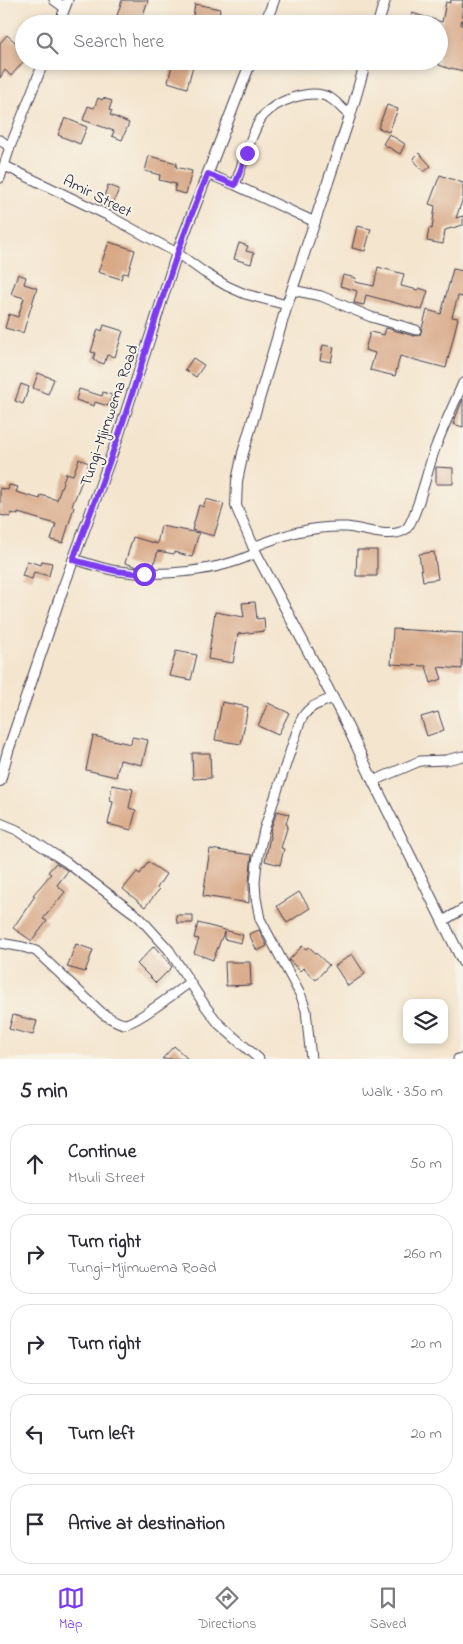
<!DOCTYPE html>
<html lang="en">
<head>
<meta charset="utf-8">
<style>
  body { margin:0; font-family:"Indie Flower",sans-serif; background:#f7f7f7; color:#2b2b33 }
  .controls { position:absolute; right:15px; bottom:15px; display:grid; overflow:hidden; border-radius:10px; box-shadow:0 2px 8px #0003 }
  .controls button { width:45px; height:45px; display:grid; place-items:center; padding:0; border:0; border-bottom:1px solid #e1e1e2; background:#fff; color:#2b2b33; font:25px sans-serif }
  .stop { position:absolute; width:15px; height:15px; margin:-11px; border:4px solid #7c3aed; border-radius:50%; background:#fff }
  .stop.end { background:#7c3aed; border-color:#fff; box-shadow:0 1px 5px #0008 }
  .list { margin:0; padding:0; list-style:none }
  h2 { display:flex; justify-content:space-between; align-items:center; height:65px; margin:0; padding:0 20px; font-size:21px }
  h2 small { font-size:16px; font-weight:400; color:#7c7c81 }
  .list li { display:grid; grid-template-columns:32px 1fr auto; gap:15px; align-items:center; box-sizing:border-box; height:80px; margin:0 10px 10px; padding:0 10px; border:1px solid #e1e1e2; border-radius:20px }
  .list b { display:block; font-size:19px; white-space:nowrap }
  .list p { margin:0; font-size:16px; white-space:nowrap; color:#7c7c81 }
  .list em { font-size:16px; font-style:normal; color:#7c7c81 }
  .icon { flex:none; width:28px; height:28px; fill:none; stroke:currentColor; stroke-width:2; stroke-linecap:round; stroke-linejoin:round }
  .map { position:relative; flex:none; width:463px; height:1059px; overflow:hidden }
  .search { position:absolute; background:#fff; box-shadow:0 2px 8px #0003; left:15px; right:15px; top:15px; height:55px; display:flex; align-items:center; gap:12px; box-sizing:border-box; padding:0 18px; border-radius:28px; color:#7c7c81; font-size:19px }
  .sheet { height:515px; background:#fff }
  nav { display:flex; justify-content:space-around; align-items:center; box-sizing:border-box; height:70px; border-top:1px solid #e1e1e2; background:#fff; font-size:14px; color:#7c7c81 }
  nav a { display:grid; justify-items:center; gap:2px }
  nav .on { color:#7c3aed }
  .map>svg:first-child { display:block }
</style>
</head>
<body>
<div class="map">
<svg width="463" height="1059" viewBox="0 0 463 1059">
  <rect width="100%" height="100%" fill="#f7f3e8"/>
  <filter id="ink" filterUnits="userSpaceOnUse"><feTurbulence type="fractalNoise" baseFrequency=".02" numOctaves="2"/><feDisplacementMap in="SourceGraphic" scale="10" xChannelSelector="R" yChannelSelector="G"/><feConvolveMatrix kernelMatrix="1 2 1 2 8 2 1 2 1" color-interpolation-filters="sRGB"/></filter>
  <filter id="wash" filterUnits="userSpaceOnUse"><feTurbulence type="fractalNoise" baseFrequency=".0096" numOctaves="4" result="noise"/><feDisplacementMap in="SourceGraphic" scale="20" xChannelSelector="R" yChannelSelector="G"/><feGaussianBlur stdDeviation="1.12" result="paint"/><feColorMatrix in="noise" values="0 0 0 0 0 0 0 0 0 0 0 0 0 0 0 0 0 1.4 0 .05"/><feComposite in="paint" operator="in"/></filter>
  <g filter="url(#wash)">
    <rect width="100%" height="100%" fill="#f4e5ce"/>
    <g id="blocks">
      <path fill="#d8a887" d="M122,0H148L140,24H130L116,19Z
        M451,0H463L461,25L463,26V71L451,68L450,69L439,65V24H409L412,13L442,22L446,2L450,3Z
        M195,4L220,9L217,24H202L192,22Z
        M7,35L15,42L19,38L24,42V61L11,76L5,70L0,78V43Z
        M173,61L193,66L187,88L168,82Z
        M98,98L102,100L103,98L112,101L109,110L112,111L110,115L129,123L122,140L112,136L114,131L83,120L88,106L94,108Z
        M387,105L398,109L389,132L378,128Z
        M65,118L87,127L80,144L58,135Z
        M389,134L405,144L400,154L383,144Z
        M419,153L431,166L424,172L413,159Z
        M149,156L177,163L176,167L192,171L186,194L174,191L176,184L159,180L160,175L145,171Z
        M440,175L463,183V198L456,218L463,216V225L445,230L443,244L427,241L429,228L432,229L435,206L429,204Z
        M108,185L119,189L111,209L101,205Z
        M357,226L371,229L365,251L352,248Z
        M109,242L135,250L128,274L123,273L121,279L98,272Z
        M239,243L248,246L246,251L254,253L251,264L234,259Z
        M378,267L404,274L401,286L418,290L419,288L428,291L422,310L366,295L364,305L354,303L357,291L340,286L343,275L356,278L355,282L374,286Z
        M453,269L463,271V297L458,296L452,317L458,318L446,368L400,356L395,376L370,370L375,353L365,350L370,332L384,335L386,328L414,336L420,335L427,310L441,314Z
        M18,274L26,277L24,284L37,288L23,333L5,328L9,314L18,317L24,298L11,294Z
        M104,325L123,331L115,357L107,355L104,364L93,360L95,353L91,352L98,329L102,331Z
        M323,345L334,347L331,362L320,360Z
        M193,358L204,365L196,377L185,370Z
        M38,373L54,379L48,394L33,388Z
        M21,384L29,387L23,404L15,401Z
        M79,389L102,396L103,392L112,395L108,406L95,402L94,406L76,400Z
        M463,399V427L453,424Z
        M79,459L89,463L72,506L74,507L63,543L51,540L56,524L18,513V515L12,513L10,517L0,515V488L8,490L9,485L18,487L16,492L40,499L41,495L57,500L66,473L73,475Z
        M436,467L453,468V484H436Z
        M206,499L224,504L214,536L192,530L199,505L203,507Z
        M161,526L199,533L192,557L174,552V554L158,551L153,567H138L125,563L133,537L157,544Z
        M357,550H377V576H356Z
        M434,552L438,579L423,581L419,554Z
        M27,561L41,565L42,561L52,563L49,576L34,572L32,579L22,576Z
        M255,602L257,619L264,618L265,631L238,634L233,663L208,659L215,612L244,617L242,603Z
        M393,629L463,633L462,669L438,667L442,679L431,683L426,666L391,664Z
        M176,651L197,655L191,680L169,676Z
        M222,702L248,707L241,744L215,740Z
        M268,703L289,713L278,735L258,726Z
        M438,712L444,730L427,736L421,717Z
        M93,736L131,744L132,737L148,740L142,765L120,760L116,777L86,770Z
        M192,753H210L211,778L193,779Z
        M112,785L133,789L129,808L136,810L131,830L108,824L113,802L110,801Z
        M277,811L289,814L286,824L288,825L281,848L284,849L280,865L265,861L271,832L270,831Z
        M210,849L252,855L249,881V903L203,896Z
        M148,862L166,874L157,888L159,890L145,907L123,889L137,872L140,874Z
        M56,863L68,871L57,885L65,892L43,919L47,921L32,941L13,928L35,896L33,895L51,874L48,872Z
        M299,892L310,908L287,923L277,906Z
        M176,915H193V923H177Z
        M198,923L243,935L241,943L224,939V932L213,960L194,953L199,939L194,938Z
        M259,930L267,946L257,951L249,934Z
        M76,944L93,950L85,972L67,967Z
        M154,946L172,967L156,983L137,964Z
        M302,946L306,949L309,947L329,965L316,980L303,968L300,971L289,960Z
        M352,954L365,974L348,986L335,966Z
        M225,962H250L251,985L226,986Z
        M13,1015L37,1021L33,1035L9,1029Z
        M174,1046L188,1059H162Z"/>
    </g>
  </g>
  <g filter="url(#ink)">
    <use href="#blocks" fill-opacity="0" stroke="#423f51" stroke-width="1"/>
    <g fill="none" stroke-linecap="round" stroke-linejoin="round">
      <defs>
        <path id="minor" d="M54,0L65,8
          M59,24L68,0
          M0,140L10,147
          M5,166L109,216L177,253L205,273L227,286L245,294L287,305
          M208,174L235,185L315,222
          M0,178L10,147L44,61
          M235,185C241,169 253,127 263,116C276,101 311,87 330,98C337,102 344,111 350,116
          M292,290L321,296L371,317L416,330
          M253,547C287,534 309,526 346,527C362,528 392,540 406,529C417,519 429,463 436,446C444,425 454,404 463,383
          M73,559C88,563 103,569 118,571C160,577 217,572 256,553
          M373,781L420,761L446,760L463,756
          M0,823L17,830L66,862L139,917L169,950L206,1007L219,1024L259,1059
          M443,921L463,909
          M0,943L23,947L36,951L103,1014C109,1017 117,1023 124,1024C135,1024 179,990 190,982
          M311,1059L306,1010L301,996L260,919L256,898L255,882L257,862L264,830L300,722C307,706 318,704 333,698
          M458,1059L463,1058"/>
        <path id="tertiary" d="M265,24L274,0
          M378,24L385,0
          M366,61L350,116L287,305L243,453L237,481L236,506L256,553L344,719L373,781L463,962
          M0,781L8,751L62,591L118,437L177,253L251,61"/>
      </defs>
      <use href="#minor" stroke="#423f51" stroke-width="11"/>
      <use href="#tertiary" stroke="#423f51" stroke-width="12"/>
      <use href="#minor" stroke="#fff" stroke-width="9"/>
      <use href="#tertiary" stroke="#fff" stroke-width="10"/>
    </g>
  </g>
  <g fill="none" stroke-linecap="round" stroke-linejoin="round" filter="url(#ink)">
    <path stroke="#7c3aed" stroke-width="6" d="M144,574L116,571L73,560C88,518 105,476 119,434C148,347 172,258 208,174L235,185L247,153"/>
  </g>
  <g text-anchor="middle" stroke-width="4" stroke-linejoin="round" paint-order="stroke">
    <g font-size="16" fill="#22223b" stroke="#f7f3e8">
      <text transform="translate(98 195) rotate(27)" y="6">Amir Street</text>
      <text transform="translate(108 415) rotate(-71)" y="6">Tungi—Mjimwema Road</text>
    </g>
  </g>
</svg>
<div class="controls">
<button><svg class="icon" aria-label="layers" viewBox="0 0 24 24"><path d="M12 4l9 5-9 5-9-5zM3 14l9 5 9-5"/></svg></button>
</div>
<div class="stop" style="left:144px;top:574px"></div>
<div class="stop end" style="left:247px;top:153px"></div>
<div class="search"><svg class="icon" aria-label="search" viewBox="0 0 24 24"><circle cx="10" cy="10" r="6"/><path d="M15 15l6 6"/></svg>Search here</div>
</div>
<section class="sheet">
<h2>5 min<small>Walk · 350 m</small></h2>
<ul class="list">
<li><svg class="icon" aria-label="ahead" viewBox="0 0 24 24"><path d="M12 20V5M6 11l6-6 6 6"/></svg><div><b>Continue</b><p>Mbuli Street</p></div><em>50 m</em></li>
<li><svg class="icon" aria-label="right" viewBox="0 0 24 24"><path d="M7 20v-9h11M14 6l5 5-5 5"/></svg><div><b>Turn right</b><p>Tungi—Mjimwema Road</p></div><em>260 m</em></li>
<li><svg class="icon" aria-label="right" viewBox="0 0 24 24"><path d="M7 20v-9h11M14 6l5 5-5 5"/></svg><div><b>Turn right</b></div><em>20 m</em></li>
<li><svg class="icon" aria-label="left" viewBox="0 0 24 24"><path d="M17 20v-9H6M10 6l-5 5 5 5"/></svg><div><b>Turn left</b></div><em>20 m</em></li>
<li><svg class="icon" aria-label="arrive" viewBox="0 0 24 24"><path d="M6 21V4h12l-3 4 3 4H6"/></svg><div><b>Arrive at destination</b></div></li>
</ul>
</section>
<nav>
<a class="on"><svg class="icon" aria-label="map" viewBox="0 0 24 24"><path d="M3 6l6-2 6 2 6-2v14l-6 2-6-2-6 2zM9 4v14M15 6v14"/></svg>Map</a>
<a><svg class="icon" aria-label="directions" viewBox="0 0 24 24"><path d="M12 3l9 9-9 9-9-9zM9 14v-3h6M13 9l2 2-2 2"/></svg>Directions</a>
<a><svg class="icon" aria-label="saved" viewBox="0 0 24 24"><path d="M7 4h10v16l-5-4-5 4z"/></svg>Saved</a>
</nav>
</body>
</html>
